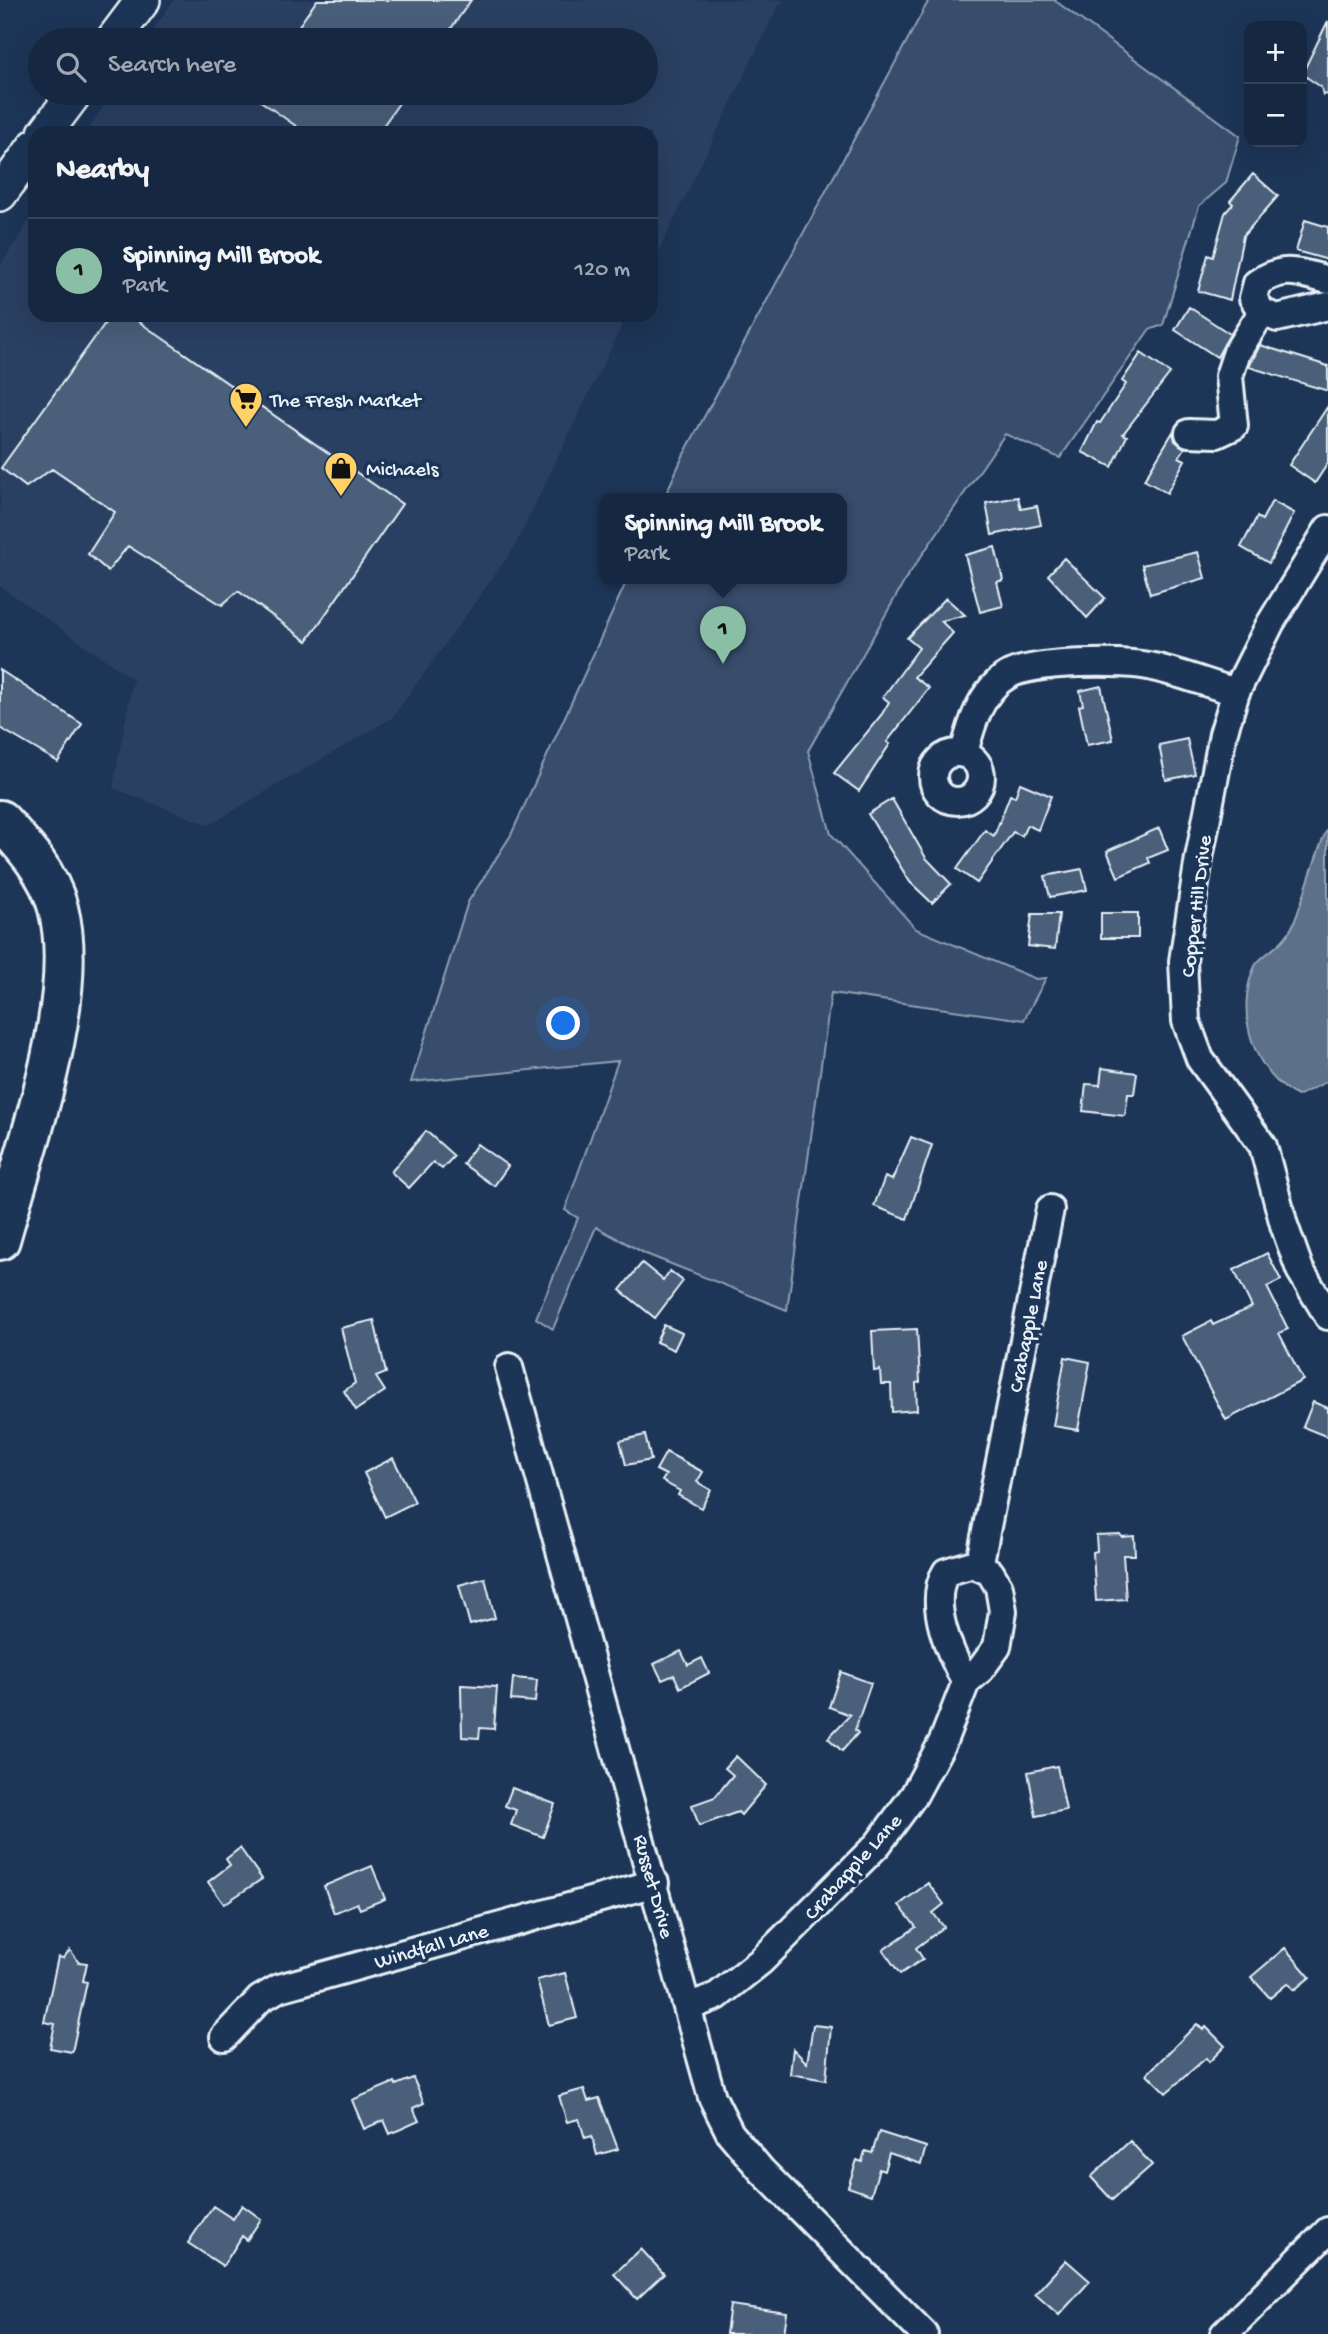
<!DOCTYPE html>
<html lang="en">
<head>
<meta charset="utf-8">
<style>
  body { margin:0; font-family:"Gochi Hand",sans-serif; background:#1f3048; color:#f1f3f6 }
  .controls { position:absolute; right:21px; top:21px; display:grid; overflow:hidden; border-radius:14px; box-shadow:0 7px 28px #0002 }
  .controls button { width:63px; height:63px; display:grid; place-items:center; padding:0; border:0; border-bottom:2px solid #35445a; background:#162841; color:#f1f3f6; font:35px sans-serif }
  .you { position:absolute; left:564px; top:1024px; width:24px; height:24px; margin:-18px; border:5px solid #fff; border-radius:50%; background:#1a73e8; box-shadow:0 0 0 10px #1a73e833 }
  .badge { display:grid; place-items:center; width:46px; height:46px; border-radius:50%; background:#8abfa5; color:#111; font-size:23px; font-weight:700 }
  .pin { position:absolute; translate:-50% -58px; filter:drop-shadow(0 2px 4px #0008) }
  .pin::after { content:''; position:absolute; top:37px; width:24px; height:21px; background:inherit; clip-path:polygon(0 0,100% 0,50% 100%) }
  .popup { position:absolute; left:599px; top:493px; width:248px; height:91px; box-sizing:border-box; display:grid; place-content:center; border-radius:14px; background:#162841; filter:drop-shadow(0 2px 5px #0005); font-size:23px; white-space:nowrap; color:#9ea6b1 }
  .popup b { font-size:26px; color:#f1f3f6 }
  .popup::after { content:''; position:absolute; left:50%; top:100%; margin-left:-14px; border:14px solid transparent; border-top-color:#162841 }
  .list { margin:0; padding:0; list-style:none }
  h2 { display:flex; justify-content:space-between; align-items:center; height:91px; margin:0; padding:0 28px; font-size:30px }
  h2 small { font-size:23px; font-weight:400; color:#9ea6b1 }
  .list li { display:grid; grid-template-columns:46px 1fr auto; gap:21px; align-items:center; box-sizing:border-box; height:105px; padding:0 28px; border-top:2px solid #35445a }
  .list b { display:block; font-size:26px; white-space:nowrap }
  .list p { margin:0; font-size:23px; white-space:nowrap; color:#9ea6b1 }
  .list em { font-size:23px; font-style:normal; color:#9ea6b1 }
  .icon { flex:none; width:38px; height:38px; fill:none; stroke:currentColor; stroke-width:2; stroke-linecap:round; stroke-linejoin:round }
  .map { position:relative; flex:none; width:1328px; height:2334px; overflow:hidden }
  .search { position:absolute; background:#162841; box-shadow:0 7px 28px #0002; left:28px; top:28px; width:630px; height:77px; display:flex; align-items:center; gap:18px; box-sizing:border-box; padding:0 24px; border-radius:38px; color:#9ea6b1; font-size:26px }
  .panel { position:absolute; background:#162841; box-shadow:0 7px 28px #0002; left:28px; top:126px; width:630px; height:196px; border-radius:21px }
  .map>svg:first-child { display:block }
</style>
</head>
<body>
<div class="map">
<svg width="1328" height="2334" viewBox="0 0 1328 2334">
  <rect width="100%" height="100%" fill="#1d3557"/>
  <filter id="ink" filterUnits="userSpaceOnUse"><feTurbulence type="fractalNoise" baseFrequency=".0143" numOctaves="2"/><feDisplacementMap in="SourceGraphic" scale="14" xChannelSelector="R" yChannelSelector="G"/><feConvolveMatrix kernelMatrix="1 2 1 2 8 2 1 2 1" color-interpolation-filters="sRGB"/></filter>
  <g filter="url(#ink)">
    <path fill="#2a4162" d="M174,0H784L777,8L651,267V133H86L112,93H646V40H146Z
      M35,212V315H627L514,548L392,718L209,825L113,788L133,679L0,586V266Z"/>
    <path fill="#374d6c" stroke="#909fb2" stroke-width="2" d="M929,0H1054L1240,136L1226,183L1199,206L1163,325L1149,330L1060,458L1005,434L907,577L808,751L831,834L916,929L1036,979L1046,978L1024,1020L831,993L787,1310L646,1254L596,1227L553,1329L536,1318L578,1218L565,1210L618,1061L411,1082L468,902L511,835L628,578H842V498H664L683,456Z"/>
    <path fill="#5d7089" stroke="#95a4b5" stroke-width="2" d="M1328,827V1081L1298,1096C1253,1075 1234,1011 1255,966C1262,953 1283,948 1294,923C1306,892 1314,858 1328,827Z"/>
    <path fill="#495e7a" stroke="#e8f1f8" stroke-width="2" d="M317,0H471L443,40H289Z
      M1328,21V94L1323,95L1321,87L1302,74Z
      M249,93H406L378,133H306Z
      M1253,174L1278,196L1243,236L1230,300L1198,291L1208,255L1213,257L1225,213L1233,204L1230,201Z
      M1305,220L1328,227V260L1296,251Z
      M1189,307L1230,334L1217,357L1175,330Z
      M111,315H129L402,504L307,641L238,591L222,605L128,546L108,571L88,554L115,512L52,469L26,487L1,468Z
      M1260,345L1328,366V391L1249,367Z
      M1141,353L1170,373L1123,434L1127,436L1112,467L1082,452L1097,422L1100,423L1126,384L1122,381Z
      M1328,406V463L1315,483L1289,465Z
      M1173,432L1175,441L1185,448L1179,457L1185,460L1167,493L1144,480Z
      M1018,497L1021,509L1037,506L1041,525L992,535L986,503Z
      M1272,501L1294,513L1269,563L1241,547L1257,517L1262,520Z
      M995,547L1003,580L997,582L1003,606L980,612L965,555Z
      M1198,552L1205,578L1150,594L1142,565Z
      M1064,558L1105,598L1087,618L1048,575Z
      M946,598L965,615L941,621L953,633L914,677L929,688L887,742L890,744L859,791L834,773L882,714L889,702L883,697L919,648L907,638Z
      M0,670L82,724L58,762L0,728Z
      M1101,686L1113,740L1087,745L1079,706L1083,705L1080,691Z
      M1187,739L1195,774L1166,780L1159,745Z
      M1020,783L1051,796L1038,830L1027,825L1022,836L1013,832L977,883L957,869L985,830L994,836L1010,795L1015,797Z
      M892,799L926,858L951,884L932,903L910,882L868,814Z
      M1159,828L1168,850L1148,858L1150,863L1118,877L1107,851Z
      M1082,869L1087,890L1050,897L1045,876Z
      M1101,913H1138V938H1101Z
      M1032,914H1059L1055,949L1028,946Z
      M1102,1068L1137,1073L1134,1094H1128L1125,1116L1083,1111L1086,1084L1100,1085Z
      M426,1131L454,1156L442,1169L433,1162L409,1188L391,1172Z
      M911,1137L932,1145L907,1219L874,1206L885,1177L892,1180Z
      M477,1144L508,1166L494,1186L463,1164Z
      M1267,1253L1281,1280L1267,1287L1288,1329L1279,1333L1303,1380L1226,1420L1182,1336L1211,1321L1213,1325L1252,1307L1234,1270Z
      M642,1263L663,1280L670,1271L683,1281L655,1318L620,1290Z
      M374,1320L386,1373L376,1377L385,1391L356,1410L344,1391L355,1383L341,1328Z
      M664,1325L682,1333L674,1350L656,1342Z
      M917,1329L920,1382L916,1383L917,1410L892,1412L891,1384H881L880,1370L874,1371L872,1331Z
      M1065,1357L1090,1362L1078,1430L1053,1426Z
      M1313,1402L1328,1408V1437L1303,1427Z
      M645,1435L651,1460L626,1465L620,1441Z
      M666,1452L703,1472L697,1482L711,1490L701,1508L678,1495L680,1491L662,1481L666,1475L656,1470Z
      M393,1458L415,1502L385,1517L364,1473Z
      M1120,1534L1122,1537L1134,1536L1135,1555H1123L1126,1599L1096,1601L1093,1552L1097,1551L1096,1535Z
      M485,1578L495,1618L470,1625L459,1585Z
      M681,1651L688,1665L702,1658L709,1673L680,1688L674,1675L662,1680L654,1664Z
      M841,1672L871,1683L855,1730L858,1733L842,1751L828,1738L850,1715L829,1707Z
      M513,1678L537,1680L535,1702L511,1700Z
      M461,1685L497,1687L494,1729L480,1728L479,1738L462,1737Z
      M736,1756L766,1785L741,1815L738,1812L699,1826L692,1805L715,1797L733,1775L725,1768Z
      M1057,1766L1066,1810L1036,1816L1028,1772Z
      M512,1788L555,1804L543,1837L511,1825L516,1810L505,1806Z
      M240,1848L262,1879L224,1904L208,1882L230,1865L226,1859Z
      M372,1866L385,1899L360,1909L357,1903L334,1913L324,1886Z
      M928,1883L944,1904L933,1913L944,1927L916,1948L923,1959L900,1974L883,1950L916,1927L899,1905Z
      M1285,1948L1310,1977L1294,1990L1288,1983L1270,1998L1251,1977Z
      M70,1950L79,1962L87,1963L83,1981L87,1982L72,2052L50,2048L55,2024L44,2022L58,1957L63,1958Z
      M565,1973L577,2018L549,2025L537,1980Z
      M1197,2024L1203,2030L1206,2027L1225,2046L1209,2062L1206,2058L1166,2093L1147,2074Z
      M813,2025L831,2027L826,2080L790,2074L793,2049L807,2063Z
      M413,2078L424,2103L413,2108L419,2121L390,2134L384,2120L364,2129L352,2100L395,2082L396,2085Z
      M584,2089L588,2101L599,2098L618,2149L597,2155L592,2136L585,2138L579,2119L567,2122L559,2096Z
      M879,2132L926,2147L921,2164L889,2153L884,2171L879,2169L871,2195L848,2187L857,2160L862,2162L865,2151L872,2153Z
      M1130,2141L1152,2165L1112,2200L1091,2177Z
      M242,2205L261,2219L247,2240L242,2236L223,2266L188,2243L213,2206L233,2219Z
      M641,2249L664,2274L637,2299L614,2274Z
      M1066,2260L1090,2281L1059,2315L1035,2294Z
      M730,2305L787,2313L784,2334H726Z"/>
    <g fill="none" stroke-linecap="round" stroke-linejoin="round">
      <defs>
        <path id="minor" d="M1328,280C1298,272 1284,265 1257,283L1253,298L1262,312L1277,318L1328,306
          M1189,433L1217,434L1234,426L1229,376L1237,352L1262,312
          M1328,529L1270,624L1236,692L1223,734L1199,858L1183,961L1186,1021L1200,1059L1263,1146L1284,1225L1300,1270L1328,1316
          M933 777a24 24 0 1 1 48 0a24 24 0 1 1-48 0Z
          M964,753C971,725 981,690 1008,675C1033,661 1125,660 1153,667C1181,673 1208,684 1236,692
          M509,1367L712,2097L730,2133L762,2171L924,2334
          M979,1567L1050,1209
          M688,2007L717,1996L761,1961L878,1844L914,1795L943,1741L966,1682L980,1670L997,1647L1003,1611L999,1587L990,1572L973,1564L946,1572C927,1603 950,1654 966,1682
          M224,2037L260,1999L279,1988L655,1883
          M1224,2334L1328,2231"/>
        <path id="major" d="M113,40L143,0
          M45,133L75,93
          M0,194L35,146"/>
        <path id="highway" d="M0,820C24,846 49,873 58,908C82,999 25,1149 0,1240"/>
      </defs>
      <use href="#minor" stroke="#e8f1f8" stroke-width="32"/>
      <use href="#major" stroke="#e8f1f8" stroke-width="38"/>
      <use href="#highway" stroke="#e8f1f8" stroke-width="44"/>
      <use href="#minor" stroke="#1d3557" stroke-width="26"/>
      <use href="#major" stroke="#1d3557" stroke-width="33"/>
      <use href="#highway" stroke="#1d3557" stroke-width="38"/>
    </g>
  </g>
  <defs>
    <symbol id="supermarket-pin" viewBox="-11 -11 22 30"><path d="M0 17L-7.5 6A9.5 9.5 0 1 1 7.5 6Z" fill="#ffd166" stroke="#1d3557"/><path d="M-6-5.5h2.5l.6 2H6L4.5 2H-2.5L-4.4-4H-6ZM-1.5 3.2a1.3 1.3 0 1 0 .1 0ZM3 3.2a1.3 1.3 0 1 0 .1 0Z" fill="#111"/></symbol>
    <symbol id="shop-pin" viewBox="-11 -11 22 30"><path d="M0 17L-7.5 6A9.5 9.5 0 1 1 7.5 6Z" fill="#ffd166" stroke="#1d3557"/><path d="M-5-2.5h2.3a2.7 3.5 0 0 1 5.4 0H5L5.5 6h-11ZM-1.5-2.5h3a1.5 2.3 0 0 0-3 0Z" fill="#111"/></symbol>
  </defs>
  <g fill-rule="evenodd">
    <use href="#supermarket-pin" x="227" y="380" width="38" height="52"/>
    <use href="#shop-pin" x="322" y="449" width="38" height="52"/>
  </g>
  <g text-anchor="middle" stroke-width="7" stroke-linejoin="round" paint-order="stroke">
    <g font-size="21" fill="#e8f1f8" stroke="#1d3557" text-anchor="start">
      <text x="270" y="406">The Fresh Market</text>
      <text x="366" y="475">Michaels</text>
    </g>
    <g font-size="21" fill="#e8f1f8" stroke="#1d3557">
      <text transform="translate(1195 906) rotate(-83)" y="7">Copper Hill Drive</text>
      <text transform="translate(1027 1326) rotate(-79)" y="7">Crabapple Lane</text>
      <text transform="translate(852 1866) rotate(-48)" y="7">Crabapple Lane</text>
      <text transform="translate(655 1886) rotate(75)" y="7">Russet Drive</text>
      <text transform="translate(431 1945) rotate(-16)" y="7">Windfall Lane</text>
    </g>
  </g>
</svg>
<div class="controls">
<button>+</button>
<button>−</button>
</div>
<div class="you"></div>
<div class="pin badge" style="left:723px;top:664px">1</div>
<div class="popup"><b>Spinning Mill Brook</b>Park</div>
<div class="search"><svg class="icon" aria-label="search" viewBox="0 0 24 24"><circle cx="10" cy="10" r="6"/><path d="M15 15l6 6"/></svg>Search here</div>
<section class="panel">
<h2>Nearby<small></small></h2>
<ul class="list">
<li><span class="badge">1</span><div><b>Spinning Mill Brook</b><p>Park</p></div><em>120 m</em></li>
</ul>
</section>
</div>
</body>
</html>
